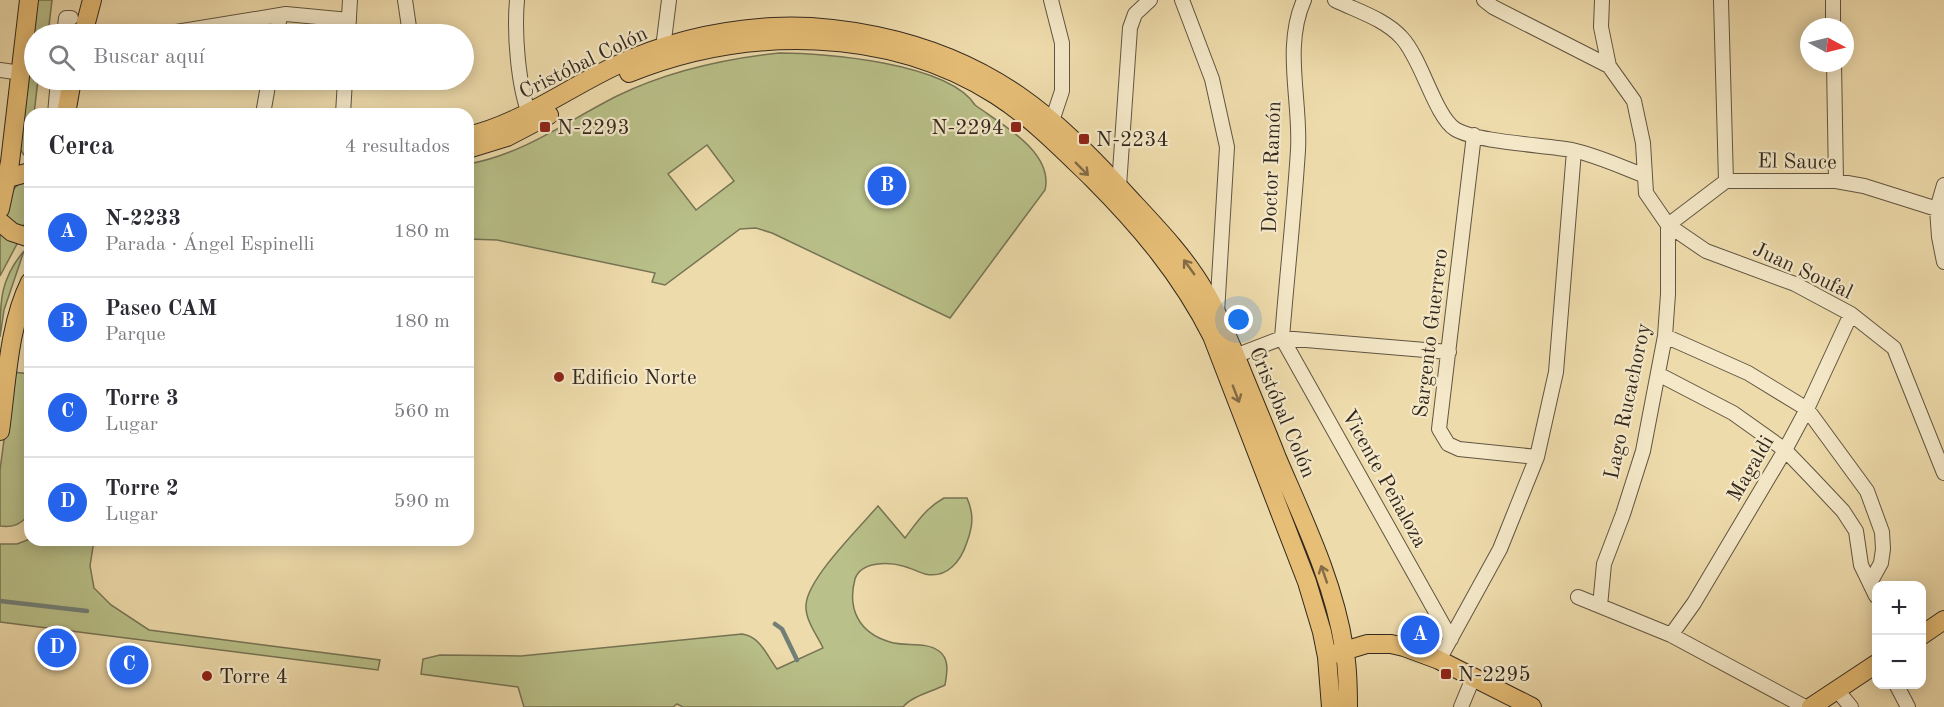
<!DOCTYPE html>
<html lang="es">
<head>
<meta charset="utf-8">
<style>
  body { margin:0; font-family:"Old Standard TT",serif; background:#f7f7f7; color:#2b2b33 }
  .controls { position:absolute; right:18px; bottom:18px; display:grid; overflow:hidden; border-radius:12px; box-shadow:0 3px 15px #0003 }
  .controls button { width:54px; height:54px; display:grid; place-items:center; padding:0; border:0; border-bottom:2px solid #e1e1e2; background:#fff; color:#2b2b33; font:30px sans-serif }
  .compass { position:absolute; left:1800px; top:18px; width:54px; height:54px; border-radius:50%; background:#fff; box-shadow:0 3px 15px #0003; rotate:97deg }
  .you { position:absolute; left:1239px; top:320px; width:21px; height:21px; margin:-15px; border:4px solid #fff; border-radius:50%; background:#1a73e8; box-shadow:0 0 0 9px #1a73e833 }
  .badge { display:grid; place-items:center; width:39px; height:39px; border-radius:50%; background:#2563eb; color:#fff; font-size:20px; font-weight:700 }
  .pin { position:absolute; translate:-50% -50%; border:3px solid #fff; box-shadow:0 2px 6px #0006 }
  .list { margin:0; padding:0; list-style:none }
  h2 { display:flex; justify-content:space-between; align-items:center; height:78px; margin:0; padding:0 24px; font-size:26px }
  h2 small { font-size:20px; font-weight:400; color:#7c7c81 }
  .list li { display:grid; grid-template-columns:39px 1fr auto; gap:18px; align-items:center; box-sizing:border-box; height:90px; padding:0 24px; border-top:2px solid #e1e1e2 }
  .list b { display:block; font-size:22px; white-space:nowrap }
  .list p { margin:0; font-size:20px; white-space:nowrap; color:#7c7c81 }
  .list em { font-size:20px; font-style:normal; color:#7c7c81 }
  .icon { flex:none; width:33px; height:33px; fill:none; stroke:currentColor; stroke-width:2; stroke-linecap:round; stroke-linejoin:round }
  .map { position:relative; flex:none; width:1944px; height:707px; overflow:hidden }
  .search { position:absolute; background:#fff; box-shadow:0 3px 15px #0003; left:24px; top:24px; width:450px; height:66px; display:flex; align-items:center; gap:15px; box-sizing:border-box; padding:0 21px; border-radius:33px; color:#7c7c81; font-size:22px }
  .panel { position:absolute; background:#fff; box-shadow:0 3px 15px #0003; left:24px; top:108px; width:450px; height:438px; border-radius:18px }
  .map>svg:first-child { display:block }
</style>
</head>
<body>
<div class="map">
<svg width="1944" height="707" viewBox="0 0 1944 707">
  <rect width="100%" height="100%" fill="#eedbab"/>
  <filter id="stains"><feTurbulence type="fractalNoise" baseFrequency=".00333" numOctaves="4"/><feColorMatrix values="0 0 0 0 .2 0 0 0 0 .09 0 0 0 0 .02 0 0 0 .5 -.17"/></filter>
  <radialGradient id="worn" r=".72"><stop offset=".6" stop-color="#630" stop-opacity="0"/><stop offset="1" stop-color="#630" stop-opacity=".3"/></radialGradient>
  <path fill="#b9c089" stroke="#767454" stroke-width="1.5" fill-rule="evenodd" d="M36,0H52L48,34H34V80H38L34,114H30V157L24,155L20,149Z
    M779,53C826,53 948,63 975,105C1001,124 1054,152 1045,190L950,318L772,233L756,228L740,229L665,285L652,282L655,273L497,240L468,239V164C522,155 569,120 617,96C668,71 723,59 779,53ZM707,145L734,181L696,210L668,174Z
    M30,178C30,194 34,217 21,228L7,219C4,199 12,185 30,178Z
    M0,231L18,242L0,276Z
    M24,251L4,310L0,337C0,302 0,279 24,251Z
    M13,372L30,374V511C23,524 14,528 0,526V470Z
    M944,498H967C974,514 973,526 967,542C961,561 947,579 925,574C918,572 911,568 903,566C889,562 861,561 855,579C847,609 859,633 890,642C905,647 925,641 939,651C950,659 947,673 945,685C931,692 912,696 903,707H683L677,704L673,707H524L518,687L421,674L423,659L440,655L521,656L742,634C760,636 767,656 777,669L823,648C817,635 805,620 806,605C807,579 860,527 878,506L905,538C917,522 926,508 944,498Z
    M30,539L94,540L90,566L94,588L111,605L149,630L380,660L378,670L0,622V544H17Z"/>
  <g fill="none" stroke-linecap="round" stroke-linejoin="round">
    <path stroke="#717f76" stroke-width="4.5" d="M0,601L87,611
      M775,624L782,629L797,660"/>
    <defs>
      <path id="minor" d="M405,0L410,34
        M517,0C514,34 518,88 531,119
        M1051,0L1062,43V91L1052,121
        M1182,0L1212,79L1227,147L1217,313
        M1335,0C1357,11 1385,19 1402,38C1422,60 1435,116 1455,129C1476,142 1544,145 1572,150C1596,155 1622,167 1645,176
        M1484,0L1493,7L1609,66
        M1721,0L1726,181
        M1833,0V27
        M64,34L66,18H71
        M164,34L286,14L349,20
        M277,34L280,15
        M348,34L350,0
        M663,48L669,0
        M1834,63L1836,181
        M0,70L21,73
        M55,114L58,80
        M263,114L269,80
        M343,114L345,80
        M1474,135L1439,429L1448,444L1459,449L1537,457
        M1944,185L1937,209L1939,237L1944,262
        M1119,186L1130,28L1135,14L1150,0
        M1668,225L1706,251L1795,284L1851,314L1894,348L1944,473
        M1668,225L1726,181H1836L1864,186L1937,209
        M1665,336L1748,373L1807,409L1867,491L1882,532L1883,549L1881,563L1870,583
        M1282,338L1451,639
        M1282,338C1287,275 1294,213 1298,150C1301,101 1283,47 1304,0
        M1235,356L1282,338L1449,352
        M1658,374L1733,413L1785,450L1811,477L1843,511L1856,531L1861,565L1876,596
        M1578,597L1671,635L1805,707
        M1600,606L1604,564L1623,514L1643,451L1665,336L1668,294V225L1646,193L1643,143L1634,101L1609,66L1601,27L1602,0
        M1671,635L1694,603L1785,450L1807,409L1851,314
        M1439,660L1500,549L1537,457L1556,372L1574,151
        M1896,684L1908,707
        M1837,690L1851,707
        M1461,707L1473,678"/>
      <path id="major" d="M83,34L92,0
        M629,73C746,26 888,26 996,95C1032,118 1062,149 1092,178C1140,226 1182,276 1212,336L1307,582L1322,632L1327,657L1331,707
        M66,114L72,80
        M468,136C522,123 566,89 615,66C664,43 720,30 773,27C808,25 843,29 877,36C991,60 1054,115 1130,199C1157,228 1184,256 1204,290C1219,314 1229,341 1240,367C1252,397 1265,427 1277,458C1303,519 1334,582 1344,648C1348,667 1348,688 1348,707
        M468,149L507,137L549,115
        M0,180L30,172
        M0,209L10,162L29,0
        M0,222L12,232L30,238
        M0,431C7,382 8,327 30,282
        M1922,635L1944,620
        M1334,654L1367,644H1391L1404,647L1439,660L1532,707
        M1811,707L1876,664"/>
    </defs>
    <use href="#minor" stroke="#615541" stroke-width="16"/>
    <use href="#major" stroke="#32281e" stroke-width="20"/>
    <use href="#minor" stroke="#f4e8c8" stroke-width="14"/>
    <use href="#major" stroke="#e7be76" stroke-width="18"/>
  </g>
  <defs><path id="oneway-shaft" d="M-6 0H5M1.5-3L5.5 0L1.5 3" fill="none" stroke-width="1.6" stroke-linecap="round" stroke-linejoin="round" transform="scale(1.5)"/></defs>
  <g stroke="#836c46">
    <use href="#oneway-shaft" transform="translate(1082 169) rotate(45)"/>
    <use href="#oneway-shaft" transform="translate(1189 267) rotate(-126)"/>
    <use href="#oneway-shaft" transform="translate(1236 394) rotate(69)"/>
    <use href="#oneway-shaft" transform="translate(1324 574) rotate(-109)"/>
  </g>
  <g fill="#8f2418" stroke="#f4e8c8" stroke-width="2">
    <rect x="539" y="121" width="12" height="12" rx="3"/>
    <rect x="1010" y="121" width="12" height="12" rx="3"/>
    <rect x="1078" y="133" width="12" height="12" rx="3"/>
    <circle cx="559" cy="377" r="6"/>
    <rect x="1440" y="668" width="12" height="12" rx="3"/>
    <circle cx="207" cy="676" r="6"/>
  </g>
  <g text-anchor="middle" stroke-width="4.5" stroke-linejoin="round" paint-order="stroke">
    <g font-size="21" fill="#32281e" stroke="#f4e8c8">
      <text transform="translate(583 62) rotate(-26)" y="7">Cristóbal Colón</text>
      <text transform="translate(1797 161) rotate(1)" y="7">El Sauce</text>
      <text transform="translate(1271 167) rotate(-88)" y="7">Doctor Ramón</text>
      <text transform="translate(1803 270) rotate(25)" y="7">Juan Soufal</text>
      <text transform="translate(1430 333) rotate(-83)" y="7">Sargento Guerrero</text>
      <text transform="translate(1627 401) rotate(-78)" y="7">Lago Rucachoroy</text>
      <text transform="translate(1283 412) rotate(67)" y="7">Cristóbal Colón</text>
      <text transform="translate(1750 468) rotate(-60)" y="7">Magaldi</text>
      <text transform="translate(1385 478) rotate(61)" y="7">Vicente Peñaloza</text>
    </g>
    <g font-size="21" fill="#32281e" stroke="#f4e8c8" text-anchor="start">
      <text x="557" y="134">N-2293</text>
      <text x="1004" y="134" text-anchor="end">N-2294</text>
      <text x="1096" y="146">N-2234</text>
      <text x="571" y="384">Edificio Norte</text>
      <text x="1458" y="681">N-2295</text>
      <text x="219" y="683">Torre 4</text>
    </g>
  </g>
  <rect width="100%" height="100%" filter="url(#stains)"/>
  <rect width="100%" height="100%" fill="url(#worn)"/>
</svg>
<div class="controls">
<button>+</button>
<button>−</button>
</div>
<svg class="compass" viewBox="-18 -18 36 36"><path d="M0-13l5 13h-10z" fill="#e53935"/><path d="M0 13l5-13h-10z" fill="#7c7c81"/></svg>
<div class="you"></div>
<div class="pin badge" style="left:1420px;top:635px">A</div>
<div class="pin badge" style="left:887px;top:186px">B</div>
<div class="pin badge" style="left:129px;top:665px">C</div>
<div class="pin badge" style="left:57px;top:648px">D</div>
<div class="search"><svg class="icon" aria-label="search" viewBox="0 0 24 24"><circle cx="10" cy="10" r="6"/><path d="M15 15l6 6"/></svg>Buscar aquí</div>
<section class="panel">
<h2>Cerca<small>4 resultados</small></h2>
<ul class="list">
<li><span class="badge">A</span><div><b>N-2233</b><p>Parada · Ángel Espinelli</p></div><em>180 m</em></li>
<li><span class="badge">B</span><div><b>Paseo CAM</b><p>Parque</p></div><em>180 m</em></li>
<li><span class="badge">C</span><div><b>Torre 3</b><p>Lugar</p></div><em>560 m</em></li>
<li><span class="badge">D</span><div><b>Torre 2</b><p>Lugar</p></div><em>590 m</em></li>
</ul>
</section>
</div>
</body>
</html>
